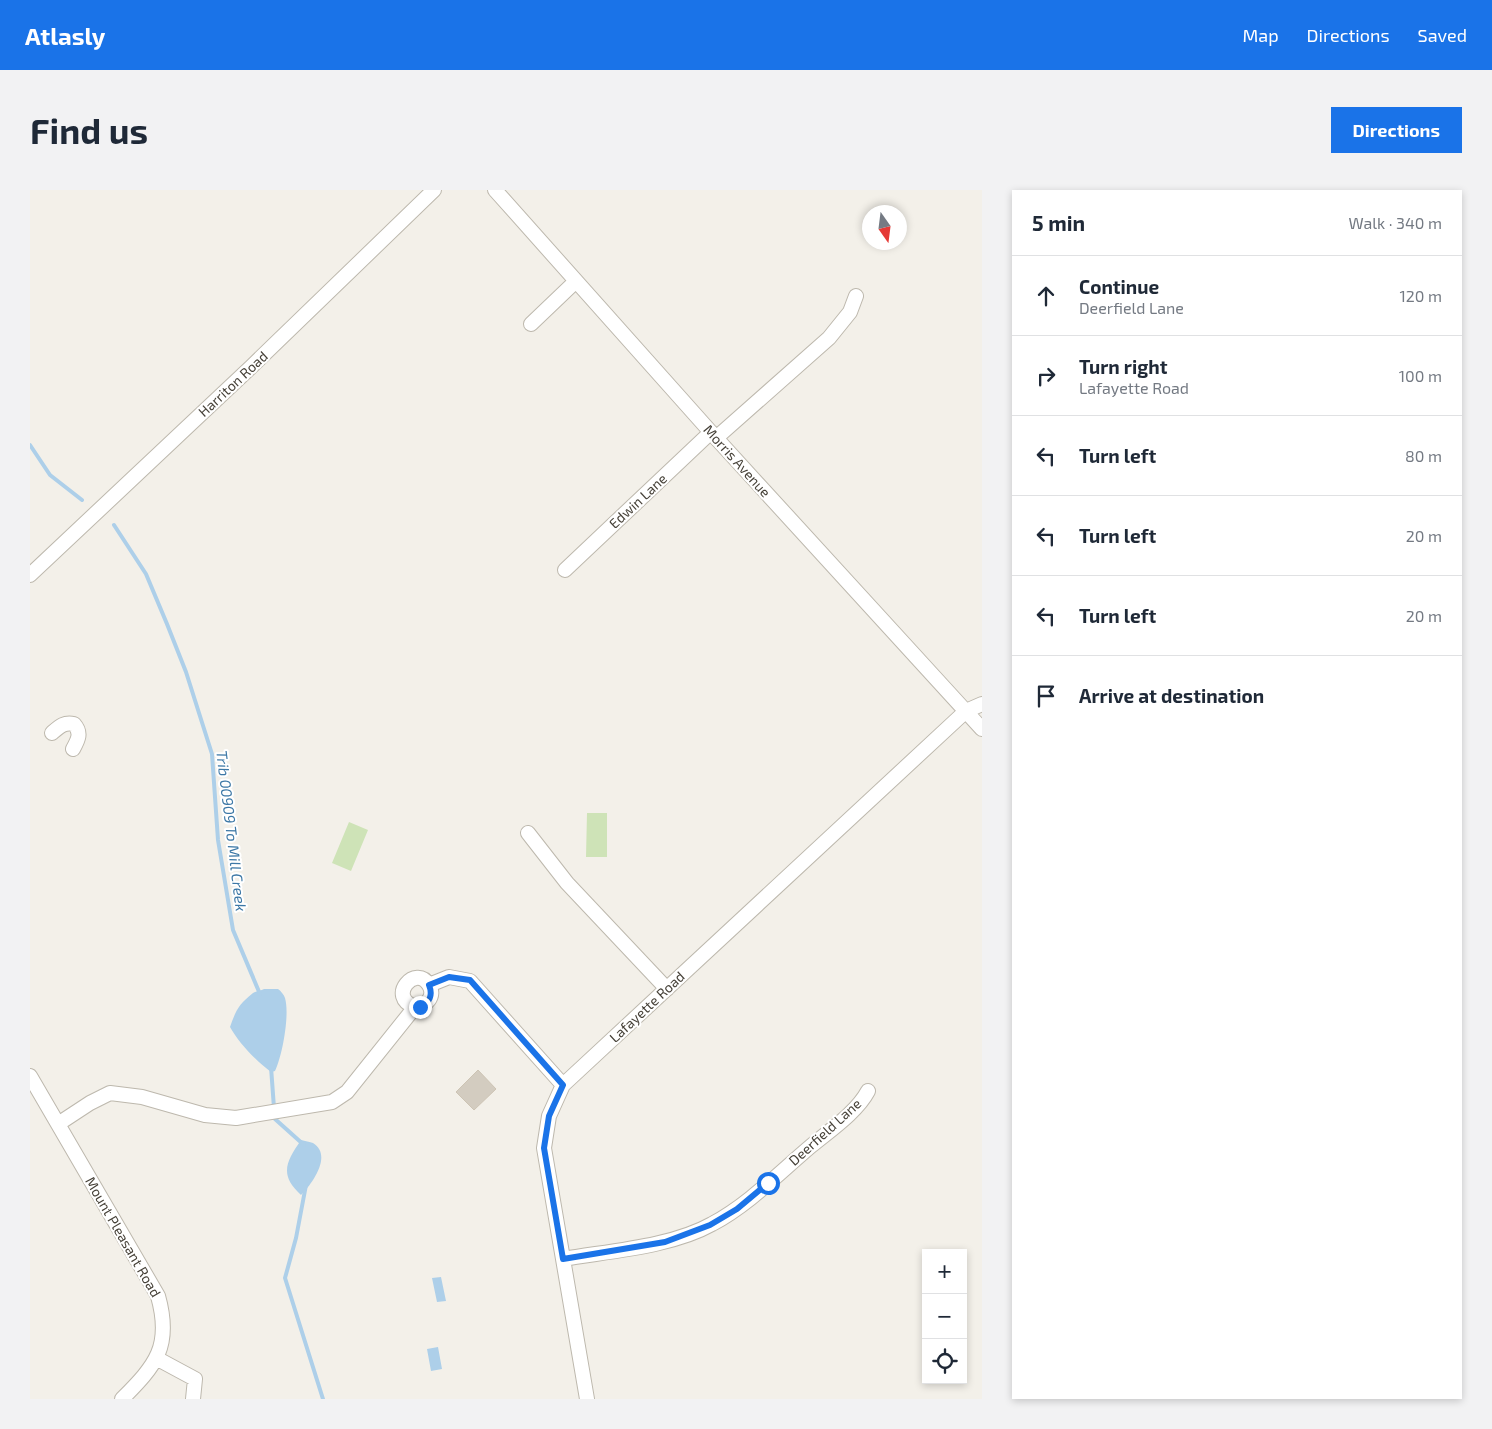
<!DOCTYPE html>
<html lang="en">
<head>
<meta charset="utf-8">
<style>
  body { margin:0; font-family:"Exo 2",sans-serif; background:#f2f2f3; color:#1f2937 }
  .controls { position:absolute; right:15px; bottom:15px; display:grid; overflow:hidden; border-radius:0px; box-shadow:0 2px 8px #0003 }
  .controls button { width:45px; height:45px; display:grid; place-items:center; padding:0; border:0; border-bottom:1px solid #e0e1e3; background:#fff; color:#1f2937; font:25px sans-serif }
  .compass { position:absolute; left:832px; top:15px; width:45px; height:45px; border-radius:50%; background:#fff; box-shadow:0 2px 8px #0003; rotate:166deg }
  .stop { position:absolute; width:15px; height:15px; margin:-11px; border:4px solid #1a73e8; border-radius:50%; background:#fff }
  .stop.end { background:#1a73e8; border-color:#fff; box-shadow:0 1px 5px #0008 }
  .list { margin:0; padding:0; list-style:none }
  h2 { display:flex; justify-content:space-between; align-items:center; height:65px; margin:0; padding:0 20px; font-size:21px }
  h2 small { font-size:16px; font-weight:400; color:#747a83 }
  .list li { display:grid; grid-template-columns:32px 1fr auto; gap:15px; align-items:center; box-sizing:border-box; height:80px; padding:0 20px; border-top:1px solid #e0e1e3 }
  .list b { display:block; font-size:19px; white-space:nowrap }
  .list p { margin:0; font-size:16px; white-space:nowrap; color:#747a83 }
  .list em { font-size:16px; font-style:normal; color:#747a83 }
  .icon { flex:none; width:28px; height:28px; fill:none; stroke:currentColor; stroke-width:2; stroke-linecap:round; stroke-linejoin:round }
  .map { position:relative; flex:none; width:952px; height:1209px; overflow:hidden; border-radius:0px }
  header { display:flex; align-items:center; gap:30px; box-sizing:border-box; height:70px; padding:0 25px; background:#1a73e8; color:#fff }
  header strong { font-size:24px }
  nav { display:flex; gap:28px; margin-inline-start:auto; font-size:18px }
  .intro { display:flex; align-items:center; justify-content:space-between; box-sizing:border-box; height:120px; padding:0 30px }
  h1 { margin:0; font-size:35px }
  .button { padding:12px 22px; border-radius:0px; background:#1a73e8; color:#fff; font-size:18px; font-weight:700 }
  main { display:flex; gap:30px; padding:0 30px }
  aside { flex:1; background:#fff; border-radius:0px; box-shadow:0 2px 8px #0003 }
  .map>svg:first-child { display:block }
</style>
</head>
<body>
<header>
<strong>Atlasly</strong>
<nav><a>Map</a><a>Directions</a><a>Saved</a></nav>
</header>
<div class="intro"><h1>Find us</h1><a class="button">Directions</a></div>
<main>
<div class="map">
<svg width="952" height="1209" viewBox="0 0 952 1209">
  <rect width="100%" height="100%" fill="#f3f0e9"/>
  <path fill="#cee3b7" d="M557,623H577V667H556Z
    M319,632L338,640L321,681L302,673Z"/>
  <path fill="#adcfe9" d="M234,799H248C251,801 254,805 255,808C260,825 252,867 245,881L241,882C227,872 208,852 200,837C206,820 209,814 223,803C226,801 231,801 234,799Z
    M271,950C275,951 280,952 283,953C303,965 282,994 271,1005C249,985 256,972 271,950Z
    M411,1087L416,1111L407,1112L402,1088Z
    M408,1157L412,1179L401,1181L397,1159Z"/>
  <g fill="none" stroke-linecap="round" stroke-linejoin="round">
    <path stroke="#adcfe9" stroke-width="4" d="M0,255L20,285L52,310
      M84,335L116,384L137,434L156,482L182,564L188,650L203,740L230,804
      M241,877L244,918
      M244,925L245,929L274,955
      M276,995L266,1048L255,1088L293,1209"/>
  </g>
  <path fill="#d3ccc0" stroke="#cdc4b4" d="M448,880L466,899L444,920L426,902Z"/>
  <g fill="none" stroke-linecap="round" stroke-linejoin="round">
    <defs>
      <path id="minor" d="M465,0L686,248L952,539
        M501,134L546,91
        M686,248L799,148L820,122L826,106
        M535,380L681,242
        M0,385L221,177L404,0
        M22,543C30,536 34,532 44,534C52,543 48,550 43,559
        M498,643L537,693L637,799
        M399,795L419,787L440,791L533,895
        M0,886L128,1106C142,1156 126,1175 92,1209
        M28,934L60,913L80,903L112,907L175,925L206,928L302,912L317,902L385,817C396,817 406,806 399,795C386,773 356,807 385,817
        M533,1069C579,1061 641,1057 682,1034C718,1015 749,983 781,956C799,941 827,922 838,901
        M126,1168L165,1189L163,1209
        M557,1209L514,958L519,926L533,895L936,521L952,514"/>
    </defs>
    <use href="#minor" stroke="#bdb8ad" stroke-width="16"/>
    <use href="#minor" stroke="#fff" stroke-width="14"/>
  </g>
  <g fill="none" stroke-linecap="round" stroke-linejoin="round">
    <path stroke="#1a73e8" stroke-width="6" d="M390,817C400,813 403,805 399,795L419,787L440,790L533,895L519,926L514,958L533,1069L635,1052L680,1035L707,1019L738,993"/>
  </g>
  <g text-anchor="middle" stroke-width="4" stroke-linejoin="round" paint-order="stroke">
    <g font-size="14" fill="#464138" stroke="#fff">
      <text transform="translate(203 194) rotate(-43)" y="5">Harriton Road</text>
      <text transform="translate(707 271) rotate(48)" y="5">Morris Avenue</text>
      <text transform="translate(608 311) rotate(-43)" y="5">Edwin Lane</text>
      <text transform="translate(617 817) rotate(-43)" y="5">Lafayette Road</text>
      <text transform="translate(795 942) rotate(-42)" y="5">Deerfield Lane</text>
      <text transform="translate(93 1047) rotate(60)" y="5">Mount Pleasant Road</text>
    </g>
    <g font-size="15" font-style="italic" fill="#3d78a6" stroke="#fff">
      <text transform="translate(201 641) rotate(83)" y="5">Trib 00909 To Mill Creek</text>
    </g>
  </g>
</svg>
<div class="controls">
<button>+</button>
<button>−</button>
<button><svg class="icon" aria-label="locate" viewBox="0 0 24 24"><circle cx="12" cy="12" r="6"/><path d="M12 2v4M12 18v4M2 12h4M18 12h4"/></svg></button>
</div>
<svg class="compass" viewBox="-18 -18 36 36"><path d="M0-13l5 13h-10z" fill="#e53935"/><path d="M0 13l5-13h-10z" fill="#747a83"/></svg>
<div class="stop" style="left:738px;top:993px"></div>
<div class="stop end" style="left:390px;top:817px"></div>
</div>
<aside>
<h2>5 min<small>Walk · 340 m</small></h2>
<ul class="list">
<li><svg class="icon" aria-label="ahead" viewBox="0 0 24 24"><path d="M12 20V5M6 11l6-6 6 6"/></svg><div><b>Continue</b><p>Deerfield Lane</p></div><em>120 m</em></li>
<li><svg class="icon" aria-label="right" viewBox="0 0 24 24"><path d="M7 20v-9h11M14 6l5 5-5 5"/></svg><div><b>Turn right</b><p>Lafayette Road</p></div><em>100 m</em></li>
<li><svg class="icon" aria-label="left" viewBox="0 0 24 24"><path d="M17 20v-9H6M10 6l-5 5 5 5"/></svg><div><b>Turn left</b></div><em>80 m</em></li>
<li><svg class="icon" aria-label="left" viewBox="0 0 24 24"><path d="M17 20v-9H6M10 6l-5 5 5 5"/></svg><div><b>Turn left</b></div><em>20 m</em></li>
<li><svg class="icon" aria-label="left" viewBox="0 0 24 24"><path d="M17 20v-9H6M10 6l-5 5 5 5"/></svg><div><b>Turn left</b></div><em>20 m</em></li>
<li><svg class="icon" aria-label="arrive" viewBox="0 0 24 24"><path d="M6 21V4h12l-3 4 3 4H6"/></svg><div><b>Arrive at destination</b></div></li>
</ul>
</aside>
</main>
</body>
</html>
